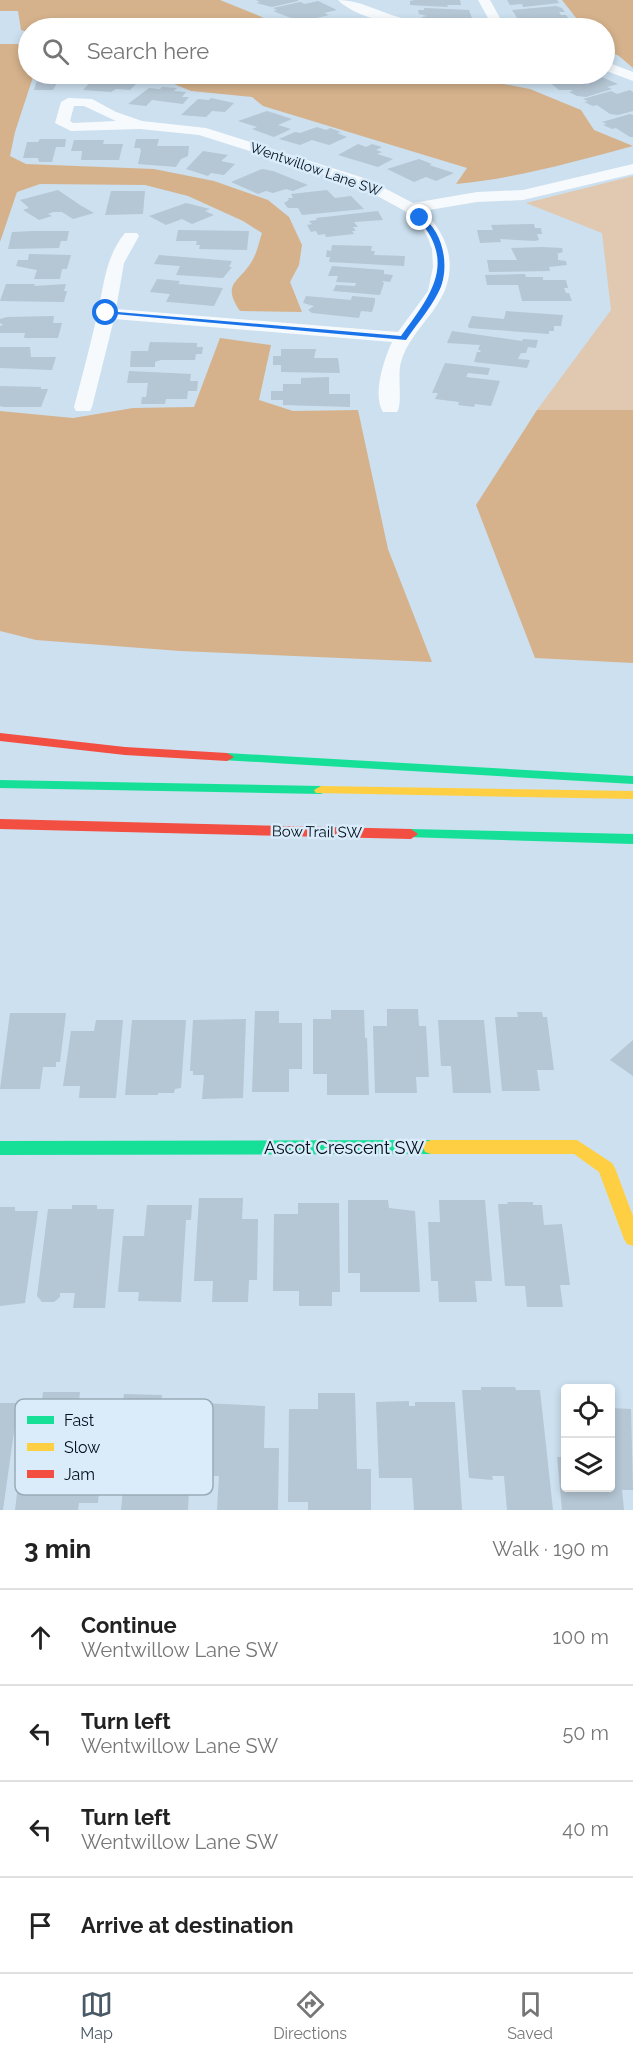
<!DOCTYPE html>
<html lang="en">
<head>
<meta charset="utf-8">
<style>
  body { margin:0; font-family:Raleway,sans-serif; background:#f6f6f6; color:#222 }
  .controls { position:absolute; right:18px; bottom:18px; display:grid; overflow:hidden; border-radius:6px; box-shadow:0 3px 9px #0003 }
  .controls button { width:54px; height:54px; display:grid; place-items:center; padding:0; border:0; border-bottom:2px solid #e0e0e0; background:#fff; color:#222; font:30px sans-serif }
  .stop { position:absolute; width:18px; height:18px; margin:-14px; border:4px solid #1a73e8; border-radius:50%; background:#fff }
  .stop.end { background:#1a73e8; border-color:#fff; box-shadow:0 2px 6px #0008 }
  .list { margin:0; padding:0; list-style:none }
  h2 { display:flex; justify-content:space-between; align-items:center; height:78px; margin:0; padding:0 24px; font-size:26px }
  h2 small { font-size:20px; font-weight:400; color:#767676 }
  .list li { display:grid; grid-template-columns:39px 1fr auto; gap:18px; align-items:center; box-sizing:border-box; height:96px; padding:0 24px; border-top:2px solid #e0e0e0 }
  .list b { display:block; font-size:22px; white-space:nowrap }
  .list p { margin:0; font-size:20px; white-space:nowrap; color:#767676 }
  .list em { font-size:20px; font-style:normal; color:#767676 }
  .icon { flex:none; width:33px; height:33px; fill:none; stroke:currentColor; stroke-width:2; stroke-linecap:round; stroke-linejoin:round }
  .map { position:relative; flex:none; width:633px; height:1510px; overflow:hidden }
  .search { position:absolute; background:#fff; box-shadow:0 3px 9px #0003; left:18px; right:18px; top:18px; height:66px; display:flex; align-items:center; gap:15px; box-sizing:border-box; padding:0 21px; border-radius:33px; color:#767676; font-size:22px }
  .sheet { height:462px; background:#fff }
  nav { display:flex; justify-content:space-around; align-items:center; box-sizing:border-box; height:84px; border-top:2px solid #e0e0e0; background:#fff; font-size:16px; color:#767676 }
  nav a { display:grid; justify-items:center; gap:3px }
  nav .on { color:#495966 }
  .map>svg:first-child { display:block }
</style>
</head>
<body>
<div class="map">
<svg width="633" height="1510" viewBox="0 0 633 1510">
  <rect width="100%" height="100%" fill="#cce0ef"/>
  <path fill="#e1c8b0" d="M633,176V410H537L611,310L602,233L526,203Z"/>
  <path fill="#d5b28c" d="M0,0H220L262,17L273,28H28V32L21,30L18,11H0Z
    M562,0H633V68L619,56L605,49L604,28H584Z
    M0,44H28V74H34L15,132L10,156L26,164L154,169L214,181L268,200L289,217L302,245L299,265L290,282L302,312L240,311C221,283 239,283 252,261C257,253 259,242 262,233L243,221L188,196L145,185L40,184L17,192L0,242Z
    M150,74H452L530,89L581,110L594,130L633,146C574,162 517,178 456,184L467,168L263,106L252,97L191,91Z
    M220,338L271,345L259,400L293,411L358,410L388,549L432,662L180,651L36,640L0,631V411L73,418L133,408L194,407Z
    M537,410H633V663L535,658L476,505Z"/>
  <path fill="#b5c6d4" d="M256,0H298V1L272,7L256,3L260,2Z
    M415,0H460L461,5H447L448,7L410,5V1Z
    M507,0H557L559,3L523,7L522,4L510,5Z
    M318,1L337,10L324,13L329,15L301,22L273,11L277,10L273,8L300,2L305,4Z
    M556,6L562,8L565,12H559L561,15H566L569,19L533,22L531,20L519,21L512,10Z
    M424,8L469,10L473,21H461L462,23L422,21V17L427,16L419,14L418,10H424Z
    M321,18L326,21L339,18L359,27L294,28L297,27L293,25Z
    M566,22L573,24L576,28H524L522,26Z
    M39,74H81L79,79L58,81L53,90H34Z
    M107,74H123L121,75L143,77L130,90L116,89L111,92L83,90L93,79L101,80Z
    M514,74H549L541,80H533L519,77L521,76Z
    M595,74L618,84L607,87L612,89L586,97L577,96L569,92L573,91L571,90H559L549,82L576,75L582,77Z
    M162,87L177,88L174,91L186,92L182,97H189L183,104L152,100L146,106L128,104L149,88L160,89Z
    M630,90L633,92V111L618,115L610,114L597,105L593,106L584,102L588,101L583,99L611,91L617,94Z
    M211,98L234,103L225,112L212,111L206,117L181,115L198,99L209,100Z
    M267,111L292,119L278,125L291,129L274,137L252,129L257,127L238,121Z
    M630,114L633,115V137H630L616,128L612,129L603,125L607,124L602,122Z
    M317,127L326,130L330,128L341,132L337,133L347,137L329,145L312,140L300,145L279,139L295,132L300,133Z
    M40,139H66L65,147H56L52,162H39L38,158H23L27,142H38Z
    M136,139H159L157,146H189L188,156L181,159L176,167L138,164L141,151L140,148H134Z
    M74,140H104L103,144H123L119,160H81L82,151H71Z
    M358,144L366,147L372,144L382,147L376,150L382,152L377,154L393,159L378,167L338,155Z
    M203,151L228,155L221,161L235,164L224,175L211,173L208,176L186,169Z
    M419,159L432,164L429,165L454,173L436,181L426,177L414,182L387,169Z
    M262,169L273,171L308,185L293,191L286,189L273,193L266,191L258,194L231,182Z
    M58,190L80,205L94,213L73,219L62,212H53L48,214L52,216L39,220L23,210L29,208L20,200Z
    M327,190L335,198L351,196L364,209L302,215L298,208H288L284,203L289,200L288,198H293L291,194Z
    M111,191H145L143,214L105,215Z
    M186,203L210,209L205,211L214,215L192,224L182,219L166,225L149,216Z
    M378,211L383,220L354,222L358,227H353L356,231H352L354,234L326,237L325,234L318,235L316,231L311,232L307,225L312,224L309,221L317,220L316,218Z
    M534,224L535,228H541L542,234H537L539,240L535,241L500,239L501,242L480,243L477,230H493L491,225Z
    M178,230L249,231L247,250L199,249L200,245H196L197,241H176Z
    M34,231H69L67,241H61L59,248L8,249L12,232Z
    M332,245L372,246L371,251H375L374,255L405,256L404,266L329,262L330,257H326L327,250L331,251Z
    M542,247L562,248L563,252L556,254H558V260L566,261L567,265L549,267L550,271L489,272L487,260H517L511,248Z
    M29,254L71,255L67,269H62L60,279H34L37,270L16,266L18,260H28Z
    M159,255L232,261L229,267H232L223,278L176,275L180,266L154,264Z
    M332,266L384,270V274L393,275L390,282L382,281L384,283L380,295L333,291L336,285L355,286L356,283L336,282L338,276H328Z
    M525,274L526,277H543V280H566L568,288H564L566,293H569L572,301H522L518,285H487L485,275Z
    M157,279L180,281L178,284L223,288L214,306L169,302H166L170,294L150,292Z
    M6,284H35L34,286L66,284L64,291H67L64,302L0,301Z
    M306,296L351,300L352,296L375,298V302L372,312L361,311L359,318L312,313L308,310L314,306L303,303Z
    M506,311L563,315L561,326H554V331H549V334L469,328L468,326L472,316L504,319Z
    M54,316L53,323H62L58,338H24L25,333H0V326L3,325L0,323V319L7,317Z
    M452,331L522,341L523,339L538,340L536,348L528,347L526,353H521L518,359L530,360L527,368L474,362L477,352H480L481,350H478L480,345L447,343Z
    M150,342L197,343V347H203L202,354H196L195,360H161L155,362V367H130L131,351H148Z
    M0,347H30L31,357H56L52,370L0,368Z
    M281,349H316L314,358H338L340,373L281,372V365H273V356H281Z
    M445,363L490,368L488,375L468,373L466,377L500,381L491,406L475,404L474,407L458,405L459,402L435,399L438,393H432Z
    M129,371L191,374L190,381H198L197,391H188L187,399H166L165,404H141L142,397H146L148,383H127Z
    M329,377V394H350V407L283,405V400H271V391H283V384H301V378Z
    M0,386L41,387V389H48L41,407H4L0,406Z
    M387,1009H418L419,1026H426L429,1077H416L417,1093H375L373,1026H387Z
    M331,1010H364L365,1038H367L369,1095H327V1074H313V1019H331Z
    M255,1011H279V1023H302V1069H289V1092H252Z
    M517,1012H542L543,1017H547L554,1070H537L540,1091H502L495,1017H518Z
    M10,1013H66L60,1062H56V1067H43L40,1089H0Z
    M246,1019L243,1098L202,1099L204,1075H193V1071H190L193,1020Z
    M96,1020H123L116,1098H79L80,1086H63L71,1031H94Z
    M132,1020H186L181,1088L175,1089L174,1093H158V1095H125Z
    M438,1020H484L491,1093H453L451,1066H441Z
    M633,1040V1076L610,1060Z
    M199,1198H243L242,1219H258L257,1280H249L248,1302H212L213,1281H194Z
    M348,1200H388L389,1208L415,1211L420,1292H360V1273H348Z
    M439,1200H485L492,1281H475L477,1302H439L438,1281H431L428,1222H440Z
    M507,1202H533V1205H542L544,1225L562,1224L570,1285H560L563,1307H527L525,1286H505L498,1204H508Z
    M298,1203H339L340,1292H332V1306H299V1291H273L274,1214H298Z
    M72,1205H97V1209H114L105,1308H73L75,1293H60V1297L54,1302H42L37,1296L48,1209H72Z
    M147,1205H192L191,1220H186L181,1302L138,1301L139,1292H118L123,1236H144Z
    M0,1207H15V1211H38L25,1303L0,1306Z
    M481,1387H515L516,1390H540L553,1510H507L504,1476H492L493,1480L469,1478L462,1390H481Z
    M43,1392H80L78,1409H106L98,1503H79L78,1510H15L27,1410H41Z
    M318,1393H355L357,1469H371V1510H308V1502H288L289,1409H318Z
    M124,1394L162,1395L160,1418H179L175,1469L190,1470L188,1510H121L123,1488H107L115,1417H121Z
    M409,1401V1406H415V1402H455L462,1510H414L412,1478H379L376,1402Z
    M0,1403H18L3,1510H0Z
    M202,1403L265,1406L264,1448H279L278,1510H217L219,1476H198Z
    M610,1408L631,1409L633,1490H622L624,1510H562L557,1457H566V1488H610Z"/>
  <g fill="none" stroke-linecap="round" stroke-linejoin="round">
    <path fill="#f7fafd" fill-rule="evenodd" d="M338,0C363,0 383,15 407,19C417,21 432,21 439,28C414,31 356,19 338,0Z
      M478,0H490L500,18L501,28H489L488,18Z
      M604,61L633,72V81L604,70Z
      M68,98L92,99L116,112L142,121L206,128L367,179L413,203L477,192L523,190L633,164V174L523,200L477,202L423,211C445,232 457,259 445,290C435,315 409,334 401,362C397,375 403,403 397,412H383C372,395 384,359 392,342L114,319L92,407L90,411H76L74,407C82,377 90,346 97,316C104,286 105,257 125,233H137L139,236L124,263L116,309L398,332L428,291L433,267L432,249L428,238L423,229L405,211L357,185L199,135L140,129L71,131L55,123L61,102ZM74,106H84L116,121L73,123L70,121Z"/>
    <path fill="#16e098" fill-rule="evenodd" d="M227,753L633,776V784L222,760L220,757L222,754Z
      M0,780L321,786L328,790L321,794L0,788Z
      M411,829L633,834V844L406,837L404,834L406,831Z
      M431,1140L437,1142L439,1147L437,1152L431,1154L0,1155V1141Z"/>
    <path fill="#ffcf43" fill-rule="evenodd" d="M321,786L633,791V799L316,793L314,790Z
      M431,1140H577L612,1163L615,1168L633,1216V1246L627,1244L624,1239L599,1172L574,1154H431L425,1152L423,1147L425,1142Z"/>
    <path fill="#f24e42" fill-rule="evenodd" d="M0,733L125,747L227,753L234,757L227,761L125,755L0,741Z
      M0,819L411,829L418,834L411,839L0,829Z"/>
  </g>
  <path fill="#1a73e8" d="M420,216C444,229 451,270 438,293C430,309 416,325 406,340L103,313L106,311L401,336C430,296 458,263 417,218Z"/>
  <g text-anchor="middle" stroke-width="5" stroke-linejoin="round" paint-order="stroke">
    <g font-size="14" fill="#02101c" stroke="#daecfa">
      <text transform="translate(316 169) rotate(19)" y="5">Wentwillow Lane SW</text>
    </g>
    <g font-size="15" fill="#02101c" stroke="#daecfa">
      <text transform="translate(317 832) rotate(1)" y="5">Bow Trail SW</text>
    </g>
    <g font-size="18" fill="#02101c" stroke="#daecfa">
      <text x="344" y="1154">Ascot Crescent SW</text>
    </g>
  </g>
  <rect x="15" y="1399" width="198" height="96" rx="9" fill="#daecfa" stroke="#99aab7" stroke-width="1.5"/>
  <rect x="27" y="1416" width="27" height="8" fill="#16e098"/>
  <rect x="27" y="1443" width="27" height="8" fill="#ffcf43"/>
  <rect x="27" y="1470" width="27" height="8" fill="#f24e42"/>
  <g font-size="16" fill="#02101c">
    <text x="64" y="1426">Fast</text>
    <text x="64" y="1453">Slow</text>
    <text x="64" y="1480">Jam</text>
  </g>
</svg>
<div class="controls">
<button><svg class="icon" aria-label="locate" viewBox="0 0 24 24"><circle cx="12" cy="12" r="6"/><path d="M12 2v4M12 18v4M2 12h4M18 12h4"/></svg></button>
<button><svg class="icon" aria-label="layers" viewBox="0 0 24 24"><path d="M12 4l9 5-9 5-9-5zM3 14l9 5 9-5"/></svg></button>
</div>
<div class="stop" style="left:106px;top:313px"></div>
<div class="stop end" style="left:420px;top:218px"></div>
<div class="search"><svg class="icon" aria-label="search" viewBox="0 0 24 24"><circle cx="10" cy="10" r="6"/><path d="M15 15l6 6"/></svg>Search here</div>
</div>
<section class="sheet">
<h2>3 min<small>Walk · 190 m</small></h2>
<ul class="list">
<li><svg class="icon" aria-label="ahead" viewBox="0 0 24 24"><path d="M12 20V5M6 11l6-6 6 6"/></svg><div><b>Continue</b><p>Wentwillow Lane SW</p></div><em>100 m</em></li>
<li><svg class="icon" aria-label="left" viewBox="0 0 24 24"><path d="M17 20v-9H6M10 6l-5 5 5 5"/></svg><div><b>Turn left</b><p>Wentwillow Lane SW</p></div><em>50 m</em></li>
<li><svg class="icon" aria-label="left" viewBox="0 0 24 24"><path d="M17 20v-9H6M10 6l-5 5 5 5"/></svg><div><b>Turn left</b><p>Wentwillow Lane SW</p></div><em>40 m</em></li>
<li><svg class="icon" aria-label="arrive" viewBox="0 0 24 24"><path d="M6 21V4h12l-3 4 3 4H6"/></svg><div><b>Arrive at destination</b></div></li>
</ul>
</section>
<nav>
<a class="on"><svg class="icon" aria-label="map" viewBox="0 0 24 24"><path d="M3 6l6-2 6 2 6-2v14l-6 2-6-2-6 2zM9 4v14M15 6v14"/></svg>Map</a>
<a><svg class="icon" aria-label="directions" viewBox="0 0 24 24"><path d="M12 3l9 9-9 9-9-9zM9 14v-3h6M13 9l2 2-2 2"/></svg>Directions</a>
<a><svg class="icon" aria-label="saved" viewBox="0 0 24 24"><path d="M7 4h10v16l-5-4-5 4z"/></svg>Saved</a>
</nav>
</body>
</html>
